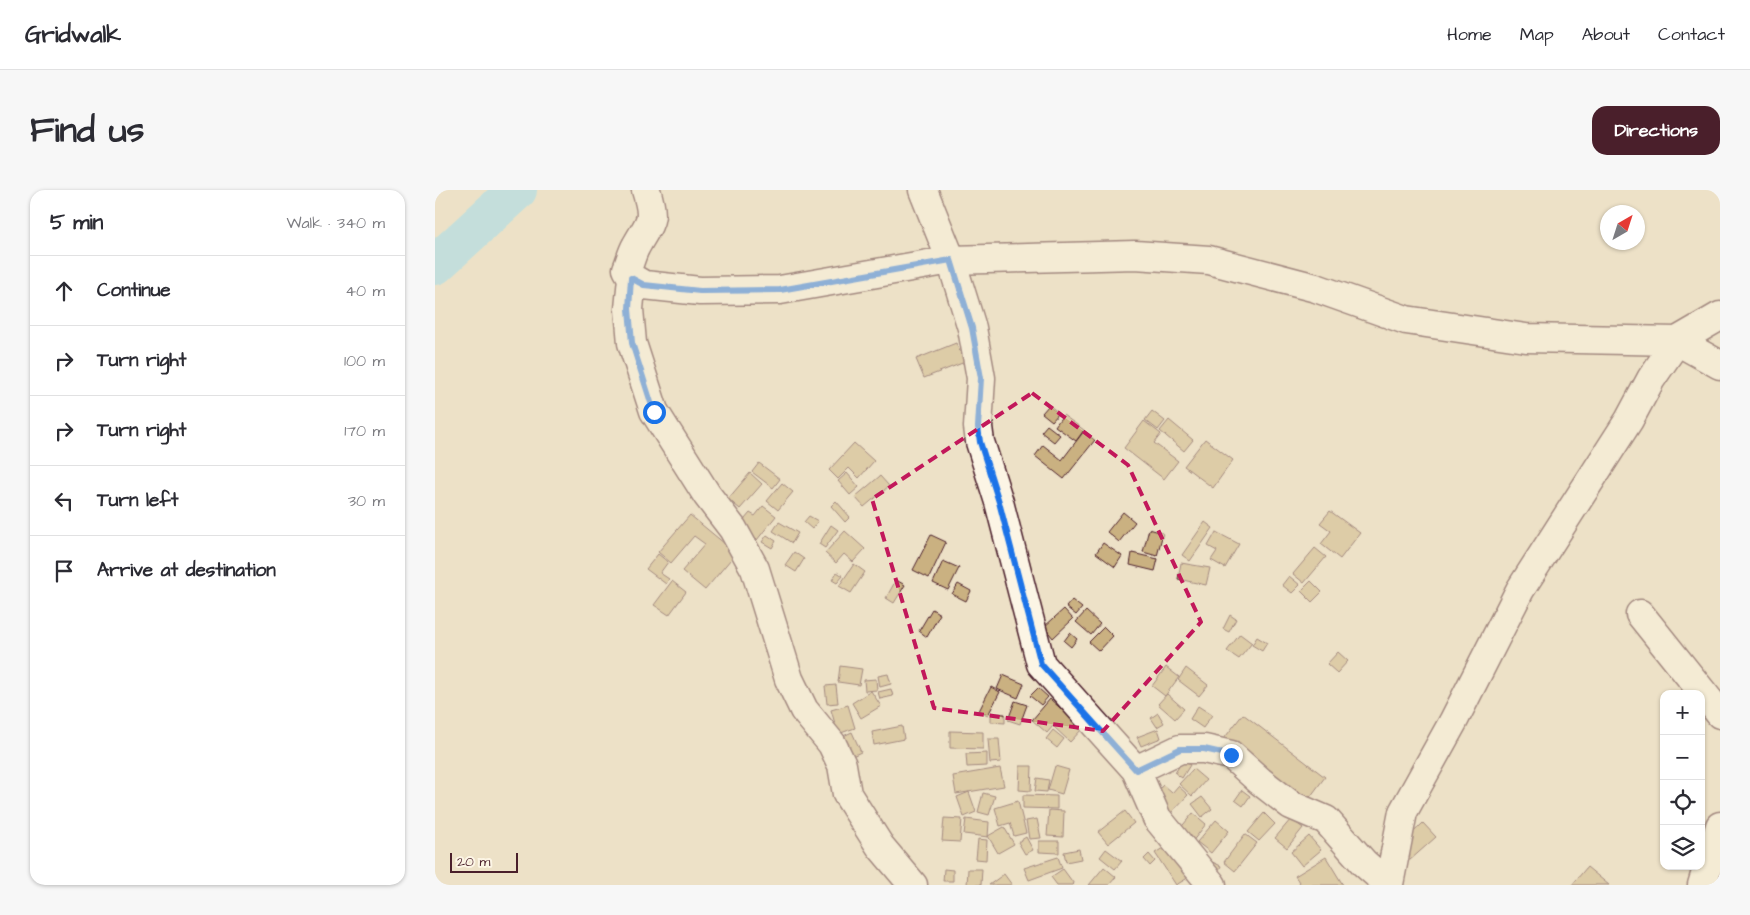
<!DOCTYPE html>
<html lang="en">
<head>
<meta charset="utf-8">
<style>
  body { margin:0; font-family:"Architects Daughter",sans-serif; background:#f7f7f7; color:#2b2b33 }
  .controls { position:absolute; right:15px; bottom:15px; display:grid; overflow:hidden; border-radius:10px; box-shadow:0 1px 4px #0004 }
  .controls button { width:45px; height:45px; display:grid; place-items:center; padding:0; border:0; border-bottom:1px solid #e1e1e2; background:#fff; color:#2b2b33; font:25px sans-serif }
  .compass { position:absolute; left:1165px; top:15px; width:45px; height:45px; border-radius:50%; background:#fff; box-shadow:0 1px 4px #0004; rotate:39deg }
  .scale { position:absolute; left:15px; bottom:12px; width:68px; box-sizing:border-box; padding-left:5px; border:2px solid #4a1f2b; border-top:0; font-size:14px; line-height:18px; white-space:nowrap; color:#4a1f2b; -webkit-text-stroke:4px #fcf5e5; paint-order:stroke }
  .stop { position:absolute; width:15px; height:15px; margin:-11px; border:4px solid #1a73e8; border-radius:50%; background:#fff }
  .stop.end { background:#1a73e8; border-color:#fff; box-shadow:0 1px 5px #0008 }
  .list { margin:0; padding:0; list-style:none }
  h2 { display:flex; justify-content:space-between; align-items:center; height:65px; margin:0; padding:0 20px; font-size:21px }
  h2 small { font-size:16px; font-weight:400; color:#7c7c81 }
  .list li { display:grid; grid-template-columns:32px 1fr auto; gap:15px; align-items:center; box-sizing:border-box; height:70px; padding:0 20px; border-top:1px solid #e1e1e2 }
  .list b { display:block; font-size:19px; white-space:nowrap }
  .list em { font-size:16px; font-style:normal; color:#7c7c81 }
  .icon { flex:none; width:28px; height:28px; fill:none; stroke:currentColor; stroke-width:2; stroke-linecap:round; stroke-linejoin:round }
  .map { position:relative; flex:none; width:1285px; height:695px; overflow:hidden; border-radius:15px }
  header { display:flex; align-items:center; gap:30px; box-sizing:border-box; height:70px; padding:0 25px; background:#fff; border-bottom:1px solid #e1e1e2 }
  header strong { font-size:24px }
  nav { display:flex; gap:28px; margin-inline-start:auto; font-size:18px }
  .intro { display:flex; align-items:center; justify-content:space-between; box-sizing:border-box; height:120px; padding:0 30px }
  h1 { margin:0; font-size:35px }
  .button { padding:12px 22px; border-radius:15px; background:#4a1f2b; color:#fff; font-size:18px; font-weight:700 }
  main { display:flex; gap:30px; padding:0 30px }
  aside { flex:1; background:#fff; border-radius:15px; box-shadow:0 1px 4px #0004 }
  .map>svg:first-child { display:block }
</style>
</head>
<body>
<header>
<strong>Gridwalk</strong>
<nav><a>Home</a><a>Map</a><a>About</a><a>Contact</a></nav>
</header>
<div class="intro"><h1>Find us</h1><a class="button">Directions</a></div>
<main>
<aside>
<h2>5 min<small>Walk · 340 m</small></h2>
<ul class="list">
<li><svg class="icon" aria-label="ahead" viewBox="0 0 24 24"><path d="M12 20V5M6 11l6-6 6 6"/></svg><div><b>Continue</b></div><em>40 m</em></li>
<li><svg class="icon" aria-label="right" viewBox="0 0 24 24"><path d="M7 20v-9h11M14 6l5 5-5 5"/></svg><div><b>Turn right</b></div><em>100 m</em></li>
<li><svg class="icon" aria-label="right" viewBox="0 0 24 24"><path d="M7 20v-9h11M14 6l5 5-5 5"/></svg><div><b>Turn right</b></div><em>170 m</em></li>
<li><svg class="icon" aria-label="left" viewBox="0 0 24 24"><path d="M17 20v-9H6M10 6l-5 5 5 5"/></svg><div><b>Turn left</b></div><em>30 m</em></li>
<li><svg class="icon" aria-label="arrive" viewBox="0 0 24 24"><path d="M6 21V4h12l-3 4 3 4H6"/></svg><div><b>Arrive at destination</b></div></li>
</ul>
</aside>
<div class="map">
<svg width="1285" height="695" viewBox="0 0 1285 695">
  <rect width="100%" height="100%" fill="#ede1c7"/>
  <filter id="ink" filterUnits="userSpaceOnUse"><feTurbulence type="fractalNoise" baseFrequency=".02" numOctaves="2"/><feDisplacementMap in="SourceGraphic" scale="10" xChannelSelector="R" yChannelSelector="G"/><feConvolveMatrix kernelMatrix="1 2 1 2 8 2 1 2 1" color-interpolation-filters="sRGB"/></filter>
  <g filter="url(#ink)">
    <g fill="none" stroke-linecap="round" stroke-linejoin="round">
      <path stroke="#92daf4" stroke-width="40" d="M0,75L82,0"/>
    </g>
    <path fill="#cab181" stroke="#4a1f2b" d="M521,153L530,172L489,188L481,169Z
      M614,215L624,223L617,231L607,223Z
      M717,221L730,231L723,240L710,230Z
      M628,225L649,240L641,251L620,236Z
      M734,230L758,250L749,261L725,241Z
      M709,231L726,244L719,253L743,271L729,289L689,258Z
      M612,235L625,245L619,252L606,242Z
      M649,241L660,250L629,289L600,266L608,255L627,270Z
      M770,249L798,270L778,298L749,276Z
      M419,253L439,271L424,288L414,278L403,289L394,280Z
      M324,273L345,289L338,298L317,282Z
      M315,283L327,294L305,319L293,309Z
      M412,283L424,297L415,305L403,291Z
      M445,286L454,296L429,317L420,307Z
      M347,293L358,302L343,320L332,311Z
      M401,311L415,327L410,332L396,316Z
      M328,316L341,326L322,350L304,336L315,323L320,326Z
      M895,321L925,343L905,369L886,354L896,341L885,333Z
      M688,322L700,332L684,352L672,342Z
      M255,325L301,363L270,400L247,381L270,354L259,346L236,373L223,362Z
      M374,326L383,331L377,339L369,332Z
      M344,332L363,343L357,353L338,341Z
      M770,332L778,338L755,371L747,365Z
      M396,335L403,340L390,358L384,354Z
      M714,339L728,343L722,366L708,362Z
      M410,341L430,359L418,372L409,364L401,373L390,363Z
      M781,342L804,354L790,378L776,370L782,361L773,356Z
      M332,345L341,351L337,358L327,352Z
      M496,345L511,352L494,388L478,380Z
      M668,353L687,366L680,377L661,363Z
      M880,358L891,367L869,393L858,384Z
      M359,362L369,369L361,382L350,375Z
      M697,363L723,369L720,381L695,375Z
      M223,364L233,372L225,383L234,389L231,394L211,379Z
      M508,371L524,378L513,400L498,393Z
      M746,373L775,378L771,395L743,389Z
      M419,374L430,382L416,403L404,396Z
      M402,382L408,386L402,393L397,390Z
      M854,386L865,395L857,403L847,395Z
      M461,390L470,395L459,413L451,408Z
      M237,391L251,402L234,425L219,415Z
      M876,391L887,402L877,412L866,401Z
      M523,394L536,401L531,411L517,404Z
      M637,410L647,418L641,425L631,417Z
      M497,419L505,424L492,447L484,441Z
      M629,419L638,429L618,448L609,437Z
      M651,421L665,434L656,445L641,432Z
      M795,425L801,429L794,442L788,439Z
      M669,437L678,446L664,461L654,452Z
      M635,443L642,449L636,457L629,451Z
      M805,444L817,453L804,469L792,461Z
      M822,447L832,453L827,461L817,455Z
      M903,462L913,471L902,483L892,474Z
      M405,476L427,479L424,495L403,492Z
      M731,477L744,487L730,506L717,496Z
      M751,478L773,495L764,506L743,490Z
      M453,484L456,494L445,497L443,486Z
      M568,485L589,494L583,508L562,499Z
      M441,489L442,500L430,501L429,490Z
      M401,495L403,513L392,514L390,496Z
      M556,497L565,502L553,525L544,521Z
      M603,498L613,507L606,515L595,506Z
      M456,499L458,506L445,509L443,502Z
      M436,501L446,516L426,528L417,513Z
      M732,504L749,519L740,529L723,514Z
      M615,509L648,538L635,552L618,536L612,543L597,530Z
      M580,511L592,515L585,534L573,530Z
      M413,515L420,538L403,544L396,520Z
      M763,516L777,525L768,538L755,529Z
      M556,523L570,524V533L556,532Z
      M723,523L729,533L722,537L716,528Z
      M808,524L890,587L870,614L788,550Z
      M467,536L469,549L439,555L437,542Z
      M723,539L726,548L706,556L702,547Z
      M618,540L629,549L622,558L611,549Z
      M515,541L548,542V559L515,558Z
      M417,542L426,562L413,568L404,548Z
      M553,549H564L566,572L555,573Z
      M552,563V576L532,577L531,564Z
      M748,570L755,575L747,588L740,583Z
      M585,576H597L596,601L584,600Z
      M620,576L634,580L627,604L613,600Z
      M565,578L569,596L521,604L518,586Z
      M758,579L771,590L757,606L744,594Z
      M602,588L614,590L612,602L600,601Z
      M728,595L737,603L743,596L753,605L735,624L717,607Z
      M807,600L815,606L808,616L800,610Z
      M534,602L541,622L529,627L522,607Z
      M548,603L560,606L554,625L543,622Z
      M588,605L622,606V619L588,618Z
      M767,607L777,619L767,627L757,614Z
      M583,611L591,643L579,646L575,633L565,636L560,618Z
      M614,620L629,621L628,647L612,646Z
      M690,621L699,633L673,654L663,642Z
      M758,623L771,634L757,652L743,641Z
      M829,623L840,634L824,651L813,642Z
      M509,628L527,629L525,652L507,651Z
      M531,629L554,632L553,647L529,644Z
      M602,629L606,648L594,649L591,631Z
      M856,629L868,638L852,658L840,648Z
      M781,630L794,641L776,663L762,652Z
      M988,633L1001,647L974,671L962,658Z
      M569,637L579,654L563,663L553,646Z
      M810,644L822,653L800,681L789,672Z
      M874,646L886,660L867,676L856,662Z
      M591,647L598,660L590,664L583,652Z
      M543,649L552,650L551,670L541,669Z
      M604,651H624V663L604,662Z
      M736,653L756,686L741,695L720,663Z
      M644,659L646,669L631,672L629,662Z
      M671,659L687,671L680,679L665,667Z
      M714,664L720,671L715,676L709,669Z
      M623,667L627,678L594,690L589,678Z
      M891,667L908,695H866L860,686Z
      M771,669L786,676L780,688Z
      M669,677L681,687L674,695H654Z
      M1152,677L1174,695H1137Z
      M509,679L518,680V691H508Z
      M533,679H547L546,695H532Z
      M628,679L639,694L638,695H622L616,687Z
      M569,684L577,695H554Z"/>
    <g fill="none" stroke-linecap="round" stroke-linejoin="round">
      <defs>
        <path id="minor" d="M211,0C221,32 215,30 201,56C197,63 195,72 192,79L197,88L194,119L197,153L219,221L272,305L298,339L320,379L354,489L369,520L397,554L407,575L412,604L445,656L478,695
          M488,0L516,70L537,138L546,188L543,237L545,252L564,312L606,474L701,580L722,628L777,695
          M197,88L209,95L265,101L345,100L516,70L700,65L774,70L881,98L971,130L1091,148L1242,151L1285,175
          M1205,424L1285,524
          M701,580L745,559H769L796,565L825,591L856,615L891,630L929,673L954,695
          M954,694L968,622L1018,532L1085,400L1194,230L1216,189L1242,151L1285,126
          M1267,695L1285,636"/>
      </defs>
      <use href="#minor" stroke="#4a1f2b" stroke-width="31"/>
      <use href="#minor" stroke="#fcf5e5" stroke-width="28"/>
    </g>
  </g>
  <g fill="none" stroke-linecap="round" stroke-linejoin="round" filter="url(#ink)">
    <path stroke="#1a73e8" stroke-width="6" d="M219,222L197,153L194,119L196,88L209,95L265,101L345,100L516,70L537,138L546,188L543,237L545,252L564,312L606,474L701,580L745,559H769L796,565"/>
  </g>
  <path d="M0 0H1285V695H0ZM597,203L693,275L766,432L668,541L499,518L437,309Z" fill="#ede1c7" fill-opacity=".55" fill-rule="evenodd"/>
  <path fill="none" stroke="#c2185b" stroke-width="4" stroke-dasharray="10 6" stroke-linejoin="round" d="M597,203L693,275L766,432L668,541L499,518L437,309Z"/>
</svg>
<div class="controls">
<button>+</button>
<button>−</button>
<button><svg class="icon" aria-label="locate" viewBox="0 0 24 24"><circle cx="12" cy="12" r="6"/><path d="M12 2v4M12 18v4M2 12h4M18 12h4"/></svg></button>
<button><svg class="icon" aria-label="layers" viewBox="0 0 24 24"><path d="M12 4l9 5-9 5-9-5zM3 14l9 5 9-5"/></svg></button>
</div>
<svg class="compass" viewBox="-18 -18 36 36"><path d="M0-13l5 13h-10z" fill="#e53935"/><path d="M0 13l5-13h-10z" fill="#7c7c81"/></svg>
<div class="scale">20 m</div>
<div class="stop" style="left:219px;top:222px"></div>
<div class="stop end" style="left:796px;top:565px"></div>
</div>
</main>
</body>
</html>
